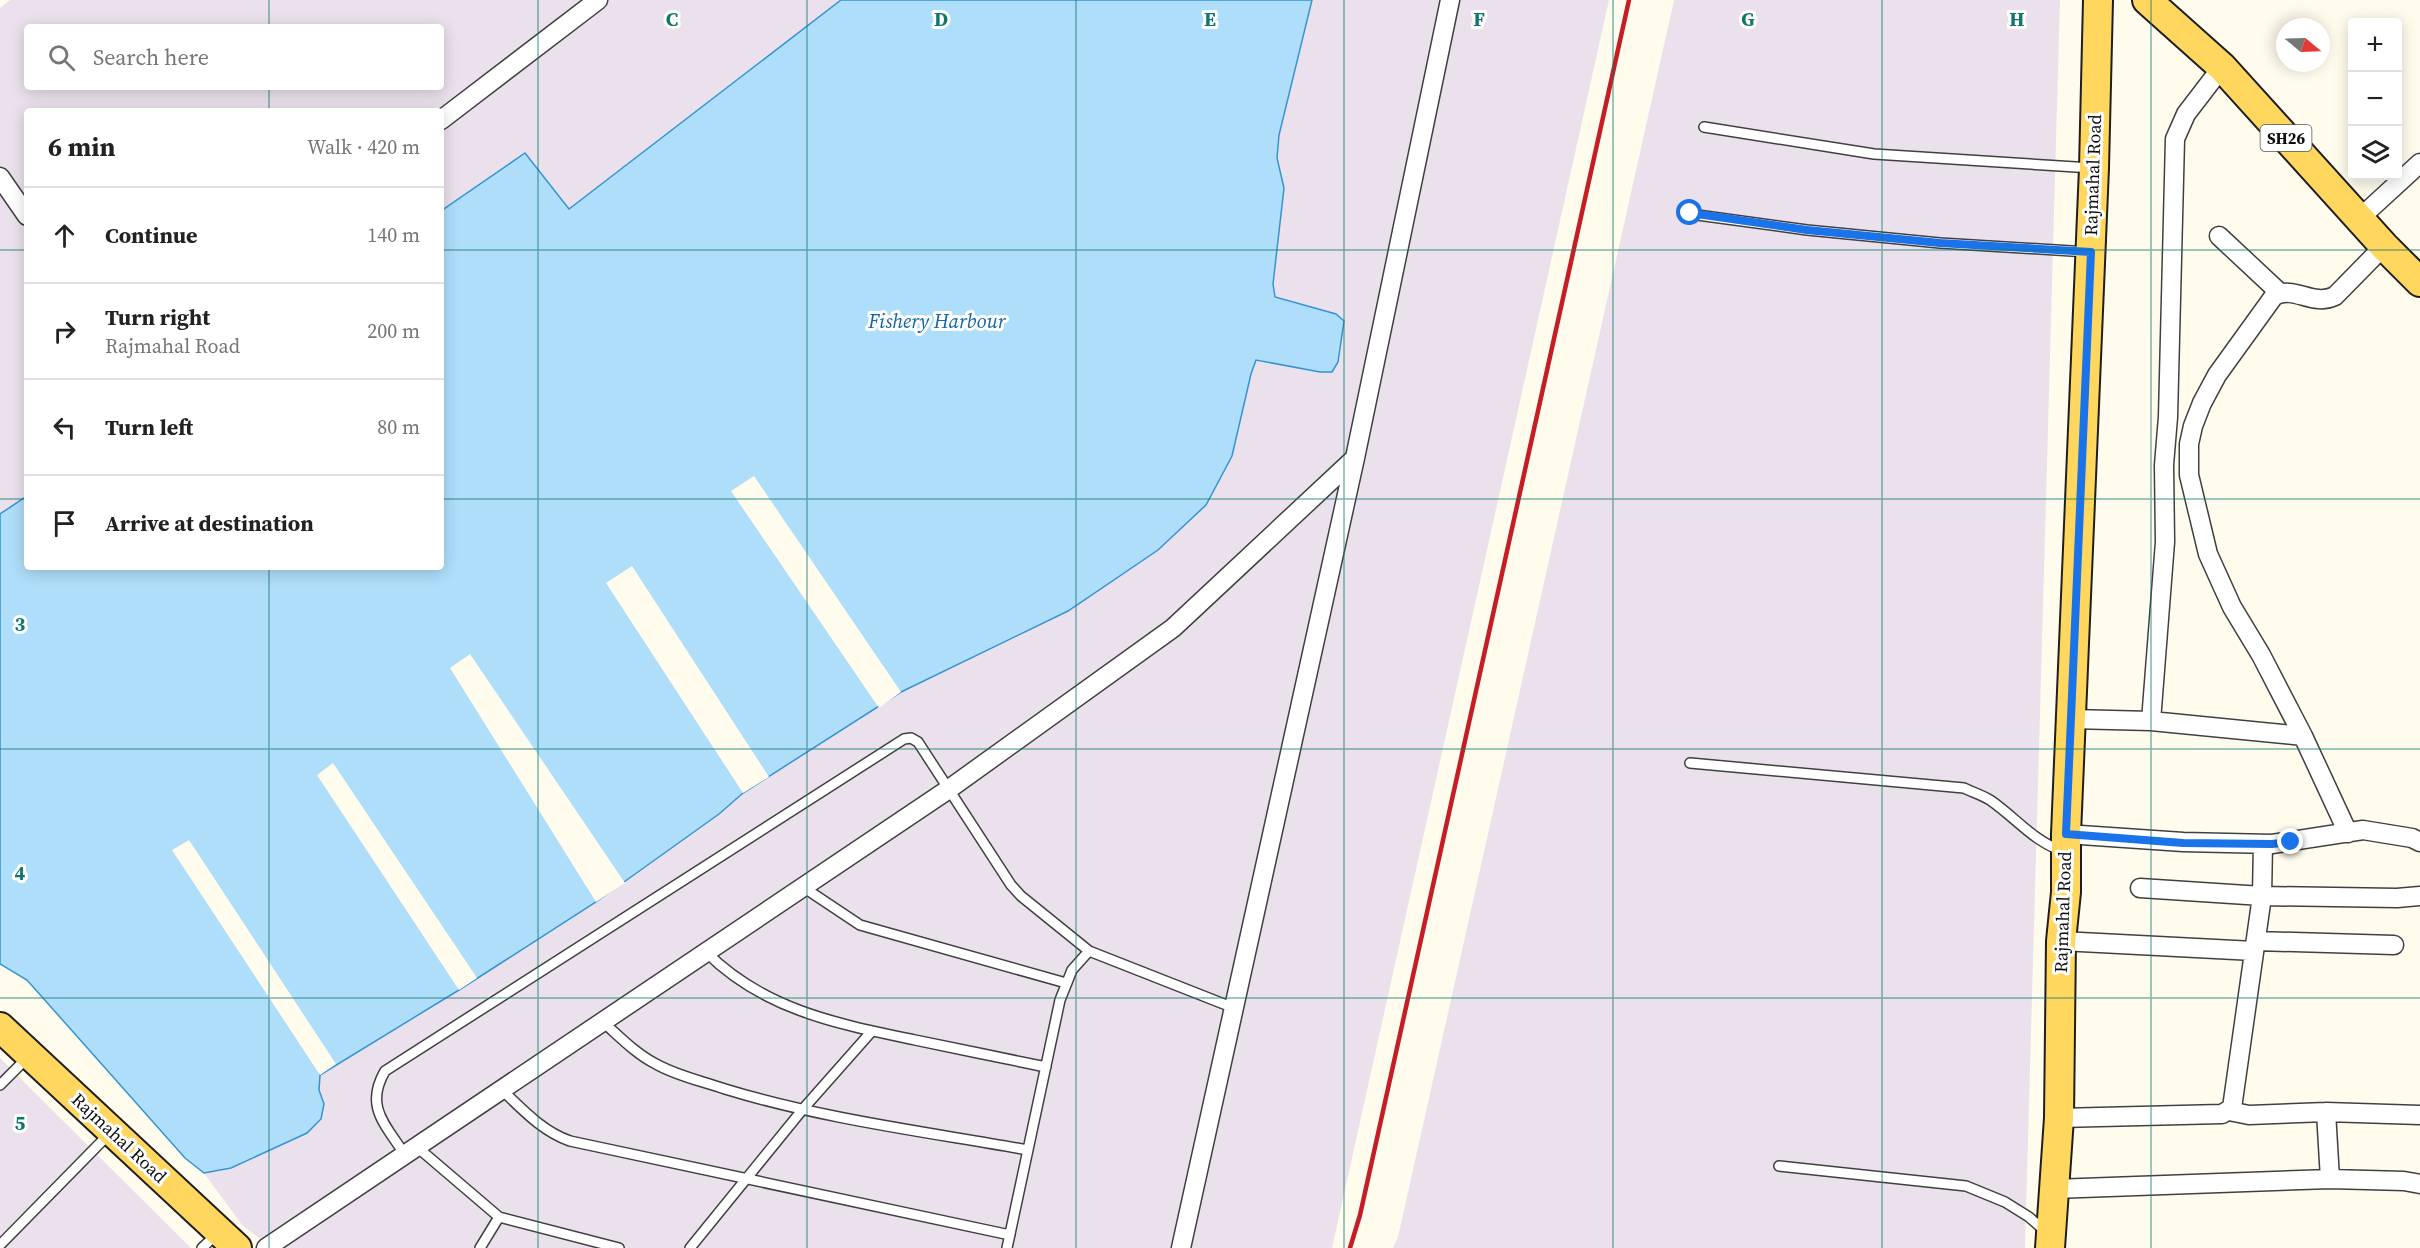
<!DOCTYPE html>
<html lang="en">
<head>
<meta charset="utf-8">
<style>
  body { margin:0; font-family:"Source Serif 4",serif; background:#f6f6f6; color:#222 }
  .controls { position:absolute; right:18px; top:18px; display:grid; overflow:hidden; border-radius:6px; box-shadow:0 3px 15px #0003 }
  .controls button { width:54px; height:54px; display:grid; place-items:center; padding:0; border:0; border-bottom:2px solid #e0e0e0; background:#fff; color:#222; font:30px sans-serif }
  .compass { position:absolute; left:2276px; top:18px; width:54px; height:54px; border-radius:50%; background:#fff; box-shadow:0 3px 15px #0003; rotate:109deg }
  .stop { position:absolute; width:18px; height:18px; margin:-14px; border:4px solid #1a73e8; border-radius:50%; background:#fff }
  .stop.end { background:#1a73e8; border-color:#fff; box-shadow:0 2px 6px #0008 }
  .list { margin:0; padding:0; list-style:none }
  h2 { display:flex; justify-content:space-between; align-items:center; height:78px; margin:0; padding:0 24px; font-size:26px }
  h2 small { font-size:20px; font-weight:400; color:#767676 }
  .list li { display:grid; grid-template-columns:39px 1fr auto; gap:18px; align-items:center; box-sizing:border-box; height:96px; padding:0 24px; border-top:2px solid #e0e0e0 }
  .list b { display:block; font-size:22px; white-space:nowrap }
  .list p { margin:0; font-size:20px; white-space:nowrap; color:#767676 }
  .list em { font-size:20px; font-style:normal; color:#767676 }
  .icon { flex:none; width:33px; height:33px; fill:none; stroke:currentColor; stroke-width:2; stroke-linecap:round; stroke-linejoin:round }
  .map { position:relative; flex:none; width:2420px; height:1248px; overflow:hidden }
  .search { position:absolute; background:#fff; box-shadow:0 3px 15px #0003; left:24px; top:24px; width:420px; height:66px; display:flex; align-items:center; gap:15px; box-sizing:border-box; padding:0 21px; border-radius:6px; color:#767676; font-size:22px }
  .panel { position:absolute; background:#fff; box-shadow:0 3px 15px #0003; left:24px; top:108px; width:420px; height:462px; border-radius:6px }
  .map>svg:first-child { display:block }
</style>
</head>
<body>
<div class="map">
<svg width="2420" height="1248" viewBox="0 0 2420 1248">
  <rect width="100%" height="100%" fill="#fffcee"/>
  <path fill="#ebe1ed" fill-rule="evenodd" d="M10,0H841L568,209L524,153L441,211V111H27V496L0,514V8ZM27,27H441V87H27Z
    M1312,0H1609L1332,1248H272L242,1225L204,1173L231,1168L324,1104L319,1090L320,1075L459,990L596,902L719,814L743,793L901,692L1068,611L1158,550L1206,505L1232,456L1251,374L1256,360L1320,372L1283,300L1274,297L1273,284L1284,188L1277,158L1279,135Z
    M1674,0H2060L2025,1248H1393L1398,1237Z
    M0,1058L191,1248H0Z"/>
  <path fill="#afdefa" stroke="#3294d5" stroke-width="1.5" d="M841,0H1312L1279,135L1277,158L1284,188L1273,284L1275,297L1336,314L1344,321L1338,362L1332,372H1320L1256,360L1251,374L1232,456L1206,505L1158,550L1068,611L901,692L743,793L719,814L596,902L459,990L320,1075L319,1090L324,1104L321,1119L307,1133L231,1168L204,1173L185,1158L27,980L0,964V514L27,496V567H441V211L525,153L569,209Z"/>
  <path fill="#fffcee" d="M754,476L901,692L879,708L731,491Z
    M632,566L769,777L743,793L606,583Z
    M470,654L625,883L596,902L450,668Z
    M333,763L477,978L459,990L317,775Z
    M189,840L336,1064L320,1075L172,850Z"/>
  <g fill="none" stroke-linecap="round" stroke-linejoin="round">
    <defs>
      <path id="service" d="M1704,127L1874,154L2092,168
        M1690,214L1807,230L1940,243L2088,252
        M1690,763L1964,788C1972,792 1982,795 1990,800C2015,817 2034,842 2063,851
        M803,887L860,925L1066,983
        M706,952C764,1010 838,1024 915,1040C959,1049 1002,1058 1046,1067
        M603,1022C620,1037 636,1054 656,1064C677,1076 702,1081 725,1089C823,1119 927,1132 1028,1150
        M0,1085L28,1057
        M502,1090C523,1110 542,1131 570,1141L1010,1235
        M417,1147L499,1217L619,1248
        M405,1155C386,1125 364,1107 385,1071L904,739L911,738L918,742L1011,885L1021,896L1089,951L1234,1008
        M1779,1166L1966,1186L2005,1202L2029,1217L2045,1231
        M0,1245L110,1133
        M202,1248L218,1233
        M480,1248L499,1217
        M690,1248L803,1109L872,1031
        M1007,1248L1060,1000L1072,970L1089,951"/>
      <path id="minor" d="M441,120L598,0
        M0,177L27,216
        M2360,218L2420,163
        M2219,236L2280,293
        M2071,719L2151,721L2303,736
        M2151,721L2165,542L2164,465L2168,417L2175,139L2186,114L2222,67
        M2348,833L2303,736L2261,655L2232,607L2208,554L2189,475V444L2193,426L2202,403L2217,375L2274,296C2295,285 2312,307 2335,296L2384,246
        M2066,834L2183,842L2272,844L2363,830L2412,838L2420,842
        M2140,888L2262,896L2397,898L2420,896
        M2061,941L2254,951
        M2256,941L2394,945
        M2229,1111L2249,1115L2326,1112L2420,1115
        M2326,1112L2330,1179
        M2059,1118L2222,1114L2232,1108L2262,896L2263,844
        M2054,1189L2330,1179L2404,1181L2420,1184
        M266,1248L949,789L1173,628L1355,458
        M1181,1248L1355,458L1450,0"/>
      <path id="primary" d="M2147,0L2222,67L2384,246L2420,282
        M0,1027L237,1248
        M2050,1248L2059,1118L2061,941L2066,892V834L2094,168L2098,0"/>
    </defs>
    <use href="#service" stroke="#404040" stroke-width="12"/>
    <use href="#minor" stroke="#404040" stroke-width="21"/>
    <use href="#primary" stroke="#1e1e1e" stroke-width="32"/>
    <use href="#service" stroke="#fff" stroke-width="9"/>
    <use href="#minor" stroke="#fff" stroke-width="18"/>
    <use href="#primary" stroke="#ffd75e" stroke-width="28"/>
    <path stroke="#c51d26" stroke-width="4.5" d="M1350,1248L1360,1215L1629,0"/>
  </g>
  <g fill="none" stroke-linecap="round" stroke-linejoin="round">
    <path stroke="#1a73e8" stroke-width="8" d="M1690,213L1807,230L1940,243L2091,252L2066,834L2183,843L2272,844L2291,842"/>
  </g>
  <path fill="none" stroke="#0f766e" stroke-width="1.5" stroke-opacity="0.55" d="M269,0V27M538,0V1248M807,0V1248M1076,0V1248M1344,0V1248M1613,0V1248M1882,0V1248M2151,0V1248M269,87V111M0,250H27M441,250H2420M0,499H27M441,499H2420M269,567V1248M0,749H2420M0,998H2420"/>
  <g text-anchor="middle" stroke-width="6" stroke-linejoin="round" paint-order="stroke">
    <rect fill="#fff" stroke="#565656" stroke-width="1.5" x="2260.5" y="125" width="51" height="26" rx="4.5"/>
    <g font-size="16" font-weight="bold" fill="#0d0d0d">
      <text x="2286" y="144">SH26</text>
    </g>
    <g font-size="18" fill="#0d0d0d" stroke="#fff">
      <text transform="translate(2093 175) rotate(-88)" y="6">Rajmahal Road</text>
      <text transform="translate(2063 912) rotate(-88)" y="6">Rajmahal Road</text>
      <text transform="translate(119 1138) rotate(43)" y="6">Rajmahal Road</text>
    </g>
    <g font-size="20" font-style="italic" fill="#0f65a6" stroke="#fff">
      <text x="937" y="328">Fishery Harbour</text>
    </g>
  </g>
  <g font-size="20" text-anchor="middle" font-weight="bold" fill="#0f766e" stroke="#fff" stroke-width="6" stroke-linejoin="round" paint-order="stroke">
    <text x="672" y="26">C</text>
    <text x="941" y="26">D</text>
    <text x="1210" y="26">E</text>
    <text x="1479" y="26">F</text>
    <text x="1748" y="26">G</text>
    <text x="2017" y="26">H</text>
    <text x="20" y="631">3</text>
    <text x="20" y="880">4</text>
    <text x="20" y="1130">5</text>
  </g>
</svg>
<div class="controls">
<button>+</button>
<button>−</button>
<button><svg class="icon" aria-label="layers" viewBox="0 0 24 24"><path d="M12 4l9 5-9 5-9-5zM3 14l9 5 9-5"/></svg></button>
</div>
<svg class="compass" viewBox="-18 -18 36 36"><path d="M0-13l5 13h-10z" fill="#e53935"/><path d="M0 13l5-13h-10z" fill="#767676"/></svg>
<div class="stop" style="left:1690px;top:213px"></div>
<div class="stop end" style="left:2291px;top:842px"></div>
<div class="search"><svg class="icon" aria-label="search" viewBox="0 0 24 24"><circle cx="10" cy="10" r="6"/><path d="M15 15l6 6"/></svg>Search here</div>
<section class="panel">
<h2>6 min<small>Walk · 420 m</small></h2>
<ul class="list">
<li><svg class="icon" aria-label="ahead" viewBox="0 0 24 24"><path d="M12 20V5M6 11l6-6 6 6"/></svg><div><b>Continue</b></div><em>140 m</em></li>
<li><svg class="icon" aria-label="right" viewBox="0 0 24 24"><path d="M7 20v-9h11M14 6l5 5-5 5"/></svg><div><b>Turn right</b><p>Rajmahal Road</p></div><em>200 m</em></li>
<li><svg class="icon" aria-label="left" viewBox="0 0 24 24"><path d="M17 20v-9H6M10 6l-5 5 5 5"/></svg><div><b>Turn left</b></div><em>80 m</em></li>
<li><svg class="icon" aria-label="arrive" viewBox="0 0 24 24"><path d="M6 21V4h12l-3 4 3 4H6"/></svg><div><b>Arrive at destination</b></div></li>
</ul>
</section>
</div>
</body>
</html>
